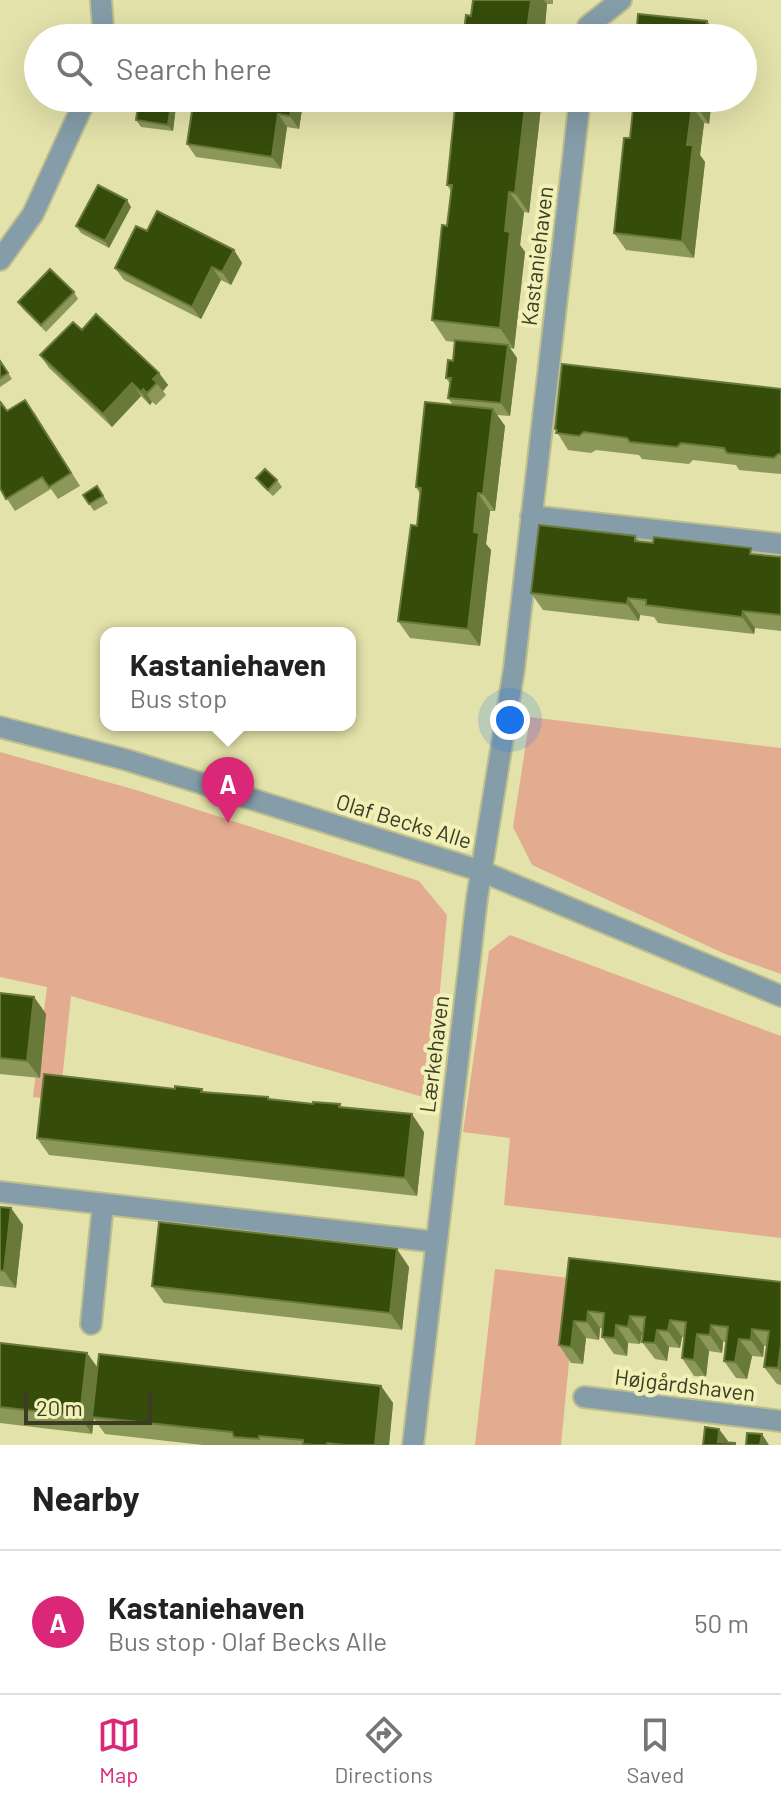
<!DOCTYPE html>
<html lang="en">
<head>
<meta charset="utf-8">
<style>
  body { margin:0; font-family:Barlow,sans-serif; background:#f6f6f6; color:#222 }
  .scale { position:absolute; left:24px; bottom:20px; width:128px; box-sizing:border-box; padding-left:8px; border:4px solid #3c3c25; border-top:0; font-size:22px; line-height:28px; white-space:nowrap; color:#3c3c25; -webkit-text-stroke:6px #f0f0b7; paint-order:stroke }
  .you { position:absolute; left:510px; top:720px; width:28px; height:28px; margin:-20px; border:6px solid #fff; border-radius:50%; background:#1a73e8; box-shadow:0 0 0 12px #1a73e833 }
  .badge { display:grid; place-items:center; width:52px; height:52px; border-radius:50%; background:#db2777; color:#fff; font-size:26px; font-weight:700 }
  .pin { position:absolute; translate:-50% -66px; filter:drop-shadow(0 2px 4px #0008) }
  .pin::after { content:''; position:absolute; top:42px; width:28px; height:24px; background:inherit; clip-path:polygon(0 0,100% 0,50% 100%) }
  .popup { position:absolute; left:100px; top:627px; width:256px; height:104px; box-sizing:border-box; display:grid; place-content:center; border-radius:16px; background:#fff; filter:drop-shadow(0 2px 6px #0005); font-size:26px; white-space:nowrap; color:#767676 }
  .popup b { font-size:30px; color:#222 }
  .popup::after { content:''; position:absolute; left:50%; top:100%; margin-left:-16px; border:16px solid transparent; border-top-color:#fff }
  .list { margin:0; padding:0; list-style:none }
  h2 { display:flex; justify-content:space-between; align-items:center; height:104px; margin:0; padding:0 32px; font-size:34px }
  h2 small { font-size:26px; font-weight:400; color:#767676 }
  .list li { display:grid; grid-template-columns:52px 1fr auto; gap:24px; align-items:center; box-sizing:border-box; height:144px; padding:0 32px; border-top:2px solid #e0e0e0 }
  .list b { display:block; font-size:30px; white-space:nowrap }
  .list p { margin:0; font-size:26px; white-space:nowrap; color:#767676 }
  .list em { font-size:26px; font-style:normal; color:#767676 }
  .icon { flex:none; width:44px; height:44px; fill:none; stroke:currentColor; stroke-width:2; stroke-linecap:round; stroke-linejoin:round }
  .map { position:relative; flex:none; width:781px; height:1445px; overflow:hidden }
  .search { position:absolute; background:#fff; box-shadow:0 8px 32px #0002; left:24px; right:24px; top:24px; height:88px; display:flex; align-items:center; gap:20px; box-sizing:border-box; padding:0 28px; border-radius:44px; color:#767676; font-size:30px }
  .sheet { height:248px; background:#fff }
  nav { display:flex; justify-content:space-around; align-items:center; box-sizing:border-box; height:112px; border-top:2px solid #e0e0e0; background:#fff; font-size:22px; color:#767676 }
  nav a { display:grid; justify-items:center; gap:4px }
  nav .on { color:#db2777 }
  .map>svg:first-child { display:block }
</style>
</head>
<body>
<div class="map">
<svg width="781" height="1445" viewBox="0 0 781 1445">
  <rect width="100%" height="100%" fill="#e3e2aa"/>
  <path fill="#e3ac91" d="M530,717L781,748V974L725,954L532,865L513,827Z
    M0,752L136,790L419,881L447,915L430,1099L71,996L60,1100L33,1097L47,987L0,977Z
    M510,935L781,1036V1238L504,1205L510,1138L463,1132L489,951Z
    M495,1269L577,1279L561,1445H475Z"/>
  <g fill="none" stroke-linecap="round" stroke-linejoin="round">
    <defs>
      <path id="minor" d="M100,38L103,27L101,0
        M587,38L588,26L621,0
        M0,260L33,214L86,98
        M531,516L781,544
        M0,727L127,760L481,871L781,996
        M0,1192L437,1242
        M91,1324L103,1204
        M584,1397L781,1421
        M413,1445L477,898L514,669L580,98"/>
    </defs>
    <use href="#minor" stroke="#bebd8d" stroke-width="24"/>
    <use href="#minor" stroke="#849da8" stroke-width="20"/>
  </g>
  <path fill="#8c975a" d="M473,0H553V4H547L544,38H463L471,16Z
    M139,98H177L173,131L141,127L136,120Z
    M206,98H299L303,103L299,129L287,127L281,169L196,157L187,144Z
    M456,98H542L529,213L524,212L520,245L525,252L514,349L510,348L517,358L510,416L497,415L505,426L495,511H490L486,544L491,550L480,646L410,638L398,621L417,526L420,494L416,487L453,405L448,398L450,384L446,378L453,361L455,342L446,341L432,320L447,226L451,191L447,185Z
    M712,98L709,124L704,123L700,155L705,162L694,258L626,250L614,233L630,138L634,106L629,99Z
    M131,207L109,248L81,233L76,226Z
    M147,231L234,250L242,263L231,285L221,280L201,319L124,280L115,268Z
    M74,292L78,299L46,332L23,309L18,302Z
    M40,355L159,373L168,385L163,391L166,395L156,405L152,402L150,405L141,396L112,427L49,368Z
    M0,360L12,379L0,387Z
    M781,389V474L739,470L736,465L693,460L689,464L642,459L639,455L596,450L591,453L568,450L555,429Z
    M1,401L8,411L34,412L80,486L58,499L51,489L15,511L0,488Z
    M256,478L277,480L282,487L273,496L261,485Z
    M97,486L108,503L94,511L83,495Z
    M635,536L639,541L781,557V631L755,628L754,634L658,623L654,617L640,615L639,621L543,610L531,593Z
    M0,993L34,997L46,1014L40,1078L0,1074Z
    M175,1089H202L204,1092L268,1097L270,1099L313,1104H340L341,1107L424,1132L417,1196L49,1155L37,1138Z
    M0,1207L11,1208L23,1225L16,1288L0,1286Z
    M569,1258L781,1282V1385L777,1384L764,1367L767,1346H764L763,1357L752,1356L747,1379L736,1378L724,1361L726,1342H723L722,1353L709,1351L706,1377L694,1376L682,1358L684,1337H682L680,1348L669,1347L667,1361L655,1359L642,1342L643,1333H642L640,1344L628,1343L627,1356L614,1354L602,1337L603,1329L600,1328L599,1340L586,1338L583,1364L571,1363L559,1345Z
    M409,1267L402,1330L164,1303L152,1286Z
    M0,1343L87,1353L98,1368L381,1386L393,1403L389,1445H203L105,1434L94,1419L92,1434L0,1423Z"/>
  <path fill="#69793a" d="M531,0H544L547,4L544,38H532L528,23Z
    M707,21L719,38H705Z
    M172,98H177L173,131L168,125Z
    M293,98H299L303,103L299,129L290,116Z
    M526,98H542L529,213L515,193Z
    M698,98H712L709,124L697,107Z
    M692,106L704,123L700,155L705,162L694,258L682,241L687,145Z
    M278,114L287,127L281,169L272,157Z
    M509,192L524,212L520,245L525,252L514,349L500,328L505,231Z
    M127,200L131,207L109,248L105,241Z
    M234,250L242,263L231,285L222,272Z
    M212,267L221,280L201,319L192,307Z
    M508,345L517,358L510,416L501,403Z
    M159,373L168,385L163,391L153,379Z
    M132,383L141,396L112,427L103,414Z
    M143,389L152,402L150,405L141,392Z
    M493,409L505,426L495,511L483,494Z
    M478,493L490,511L486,544L491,550L480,646L468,629L474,532Z
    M628,598L640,615L639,621L627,604Z
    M743,611L755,628L754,634L742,617Z
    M34,997L46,1014L40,1078L27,1061Z
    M412,1114L424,1132L417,1196L405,1178Z
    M11,1208L23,1225L16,1288L4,1271Z
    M397,1249L409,1267L402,1330L390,1313Z
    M588,1311L600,1328L599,1340L587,1322Z
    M630,1316L642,1333L640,1344L628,1327Z
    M670,1320L682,1337L680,1348L668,1331Z
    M574,1321L586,1338L583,1364L571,1347Z
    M616,1325L628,1343L627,1356L615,1338Z
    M711,1325L723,1342L722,1353L710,1335Z
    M752,1329L764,1346L763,1357L751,1340Z
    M657,1330L669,1347L667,1361L655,1343Z
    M697,1334L709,1351L706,1377L694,1360Z
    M739,1339L752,1356L747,1379L735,1362Z
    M781,1344V1373L778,1368Z
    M87,1353L99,1370L92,1434L80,1416Z
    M381,1386L393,1403L389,1445H375Z
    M719,1429L731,1445L718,1442Z
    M762,1434L769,1445H760Z"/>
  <path fill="#354c0a" stroke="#69793a" stroke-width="2" d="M473,0H531L528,23H534L532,38H463L466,15L471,16Z
    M638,14L707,21L705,38H636Z
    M139,98H172L168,125L136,120Z
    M194,98L206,100V98H293L290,116L278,114L272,157L187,144Z
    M456,98H526L515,193L509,192L505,231L510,232L500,328L432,320L442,225L447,226L452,185H447Z
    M629,98H698L697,107L692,106L687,145H693L682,241L614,233L624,138H630L634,100Z
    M98,185L127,200L105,241L76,226Z
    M157,211L234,250L222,272L212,267L192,307L115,268L136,226L147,231Z
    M50,269L74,292L41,325L18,302Z
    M96,314L159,373L153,379L157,383L147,393L143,389L141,392L132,383L103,414L40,355L73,322L82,330Z
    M455,340L508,345L501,403L448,398L451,378H446L448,360L453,361Z
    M0,361L8,373L0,378Z
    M562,364L781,389V454H778L774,458L727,453L724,448L681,443L677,447L630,442L627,438L584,432L579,436L556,433L557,430L555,429Z
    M25,400L71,473L49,487L42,477L6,499L0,488V402L7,411Z
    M425,402L493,409L483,494L478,493L474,532L479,533L468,629L398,621L411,525L417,526L421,488L416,487Z
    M265,469L277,480L268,490L256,478Z
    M97,486L103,496L89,504L83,495Z
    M539,525L635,536V541L653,543L654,537L751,548L750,554L781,557V615L743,611L742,617L646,605V600L628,598L627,604L531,593Z
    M0,993L34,997L27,1061L0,1058Z
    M44,1074L175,1089V1086L202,1089L201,1092L268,1097V1099L313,1104V1102L340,1104L339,1107L412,1114L405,1178L37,1138Z
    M0,1207L11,1208L4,1271L0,1270Z
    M159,1222L397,1249L390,1313L152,1286Z
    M569,1258L781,1282V1344L778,1368L764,1367L769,1331L752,1329L751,1340L739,1339L735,1362L724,1361L728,1327L711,1325L710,1335L697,1334L694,1360L682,1358L686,1322L670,1320L668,1331L657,1330L655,1343L642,1342L645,1317L630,1316L628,1327L616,1325L615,1338L602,1337L604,1313L588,1311L587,1322L574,1321L571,1347L559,1345Z
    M0,1343L87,1353L80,1416L0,1407Z
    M99,1354L381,1386L375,1445H346L327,1443V1445H314L303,1444V1440L259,1436V1439L234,1437L232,1432L92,1417Z
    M705,1427L719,1429L718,1442L735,1443V1445H703Z
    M747,1433L762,1434L760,1445H746Z"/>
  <g text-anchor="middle" stroke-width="8" stroke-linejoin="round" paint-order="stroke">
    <g font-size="22" fill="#3c3c25" stroke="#f0f0b7">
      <text transform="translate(537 256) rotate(-83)" y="8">Kastaniehaven</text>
      <text transform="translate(404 821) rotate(17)" y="8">Olaf Becks Alle</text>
      <text transform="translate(434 1054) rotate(-83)" y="8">Lærkehaven</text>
      <text transform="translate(685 1385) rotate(7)" y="8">Højgårdshaven</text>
    </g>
  </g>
</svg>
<div class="scale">20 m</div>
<div class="you"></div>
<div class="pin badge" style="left:228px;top:823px">A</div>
<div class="popup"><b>Kastaniehaven</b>Bus stop</div>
<div class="search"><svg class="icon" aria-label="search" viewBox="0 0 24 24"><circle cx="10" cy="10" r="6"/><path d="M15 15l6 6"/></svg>Search here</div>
</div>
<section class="sheet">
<h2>Nearby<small></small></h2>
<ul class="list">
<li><span class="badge">A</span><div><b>Kastaniehaven</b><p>Bus stop · Olaf Becks Alle</p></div><em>50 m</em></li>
</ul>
</section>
<nav>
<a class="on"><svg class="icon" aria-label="map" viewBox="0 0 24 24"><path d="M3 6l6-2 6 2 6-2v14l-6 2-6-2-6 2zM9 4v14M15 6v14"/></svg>Map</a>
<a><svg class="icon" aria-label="directions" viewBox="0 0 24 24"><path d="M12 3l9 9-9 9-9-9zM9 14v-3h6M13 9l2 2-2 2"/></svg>Directions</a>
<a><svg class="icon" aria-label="saved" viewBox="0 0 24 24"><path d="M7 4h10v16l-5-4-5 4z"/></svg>Saved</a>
</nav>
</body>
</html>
